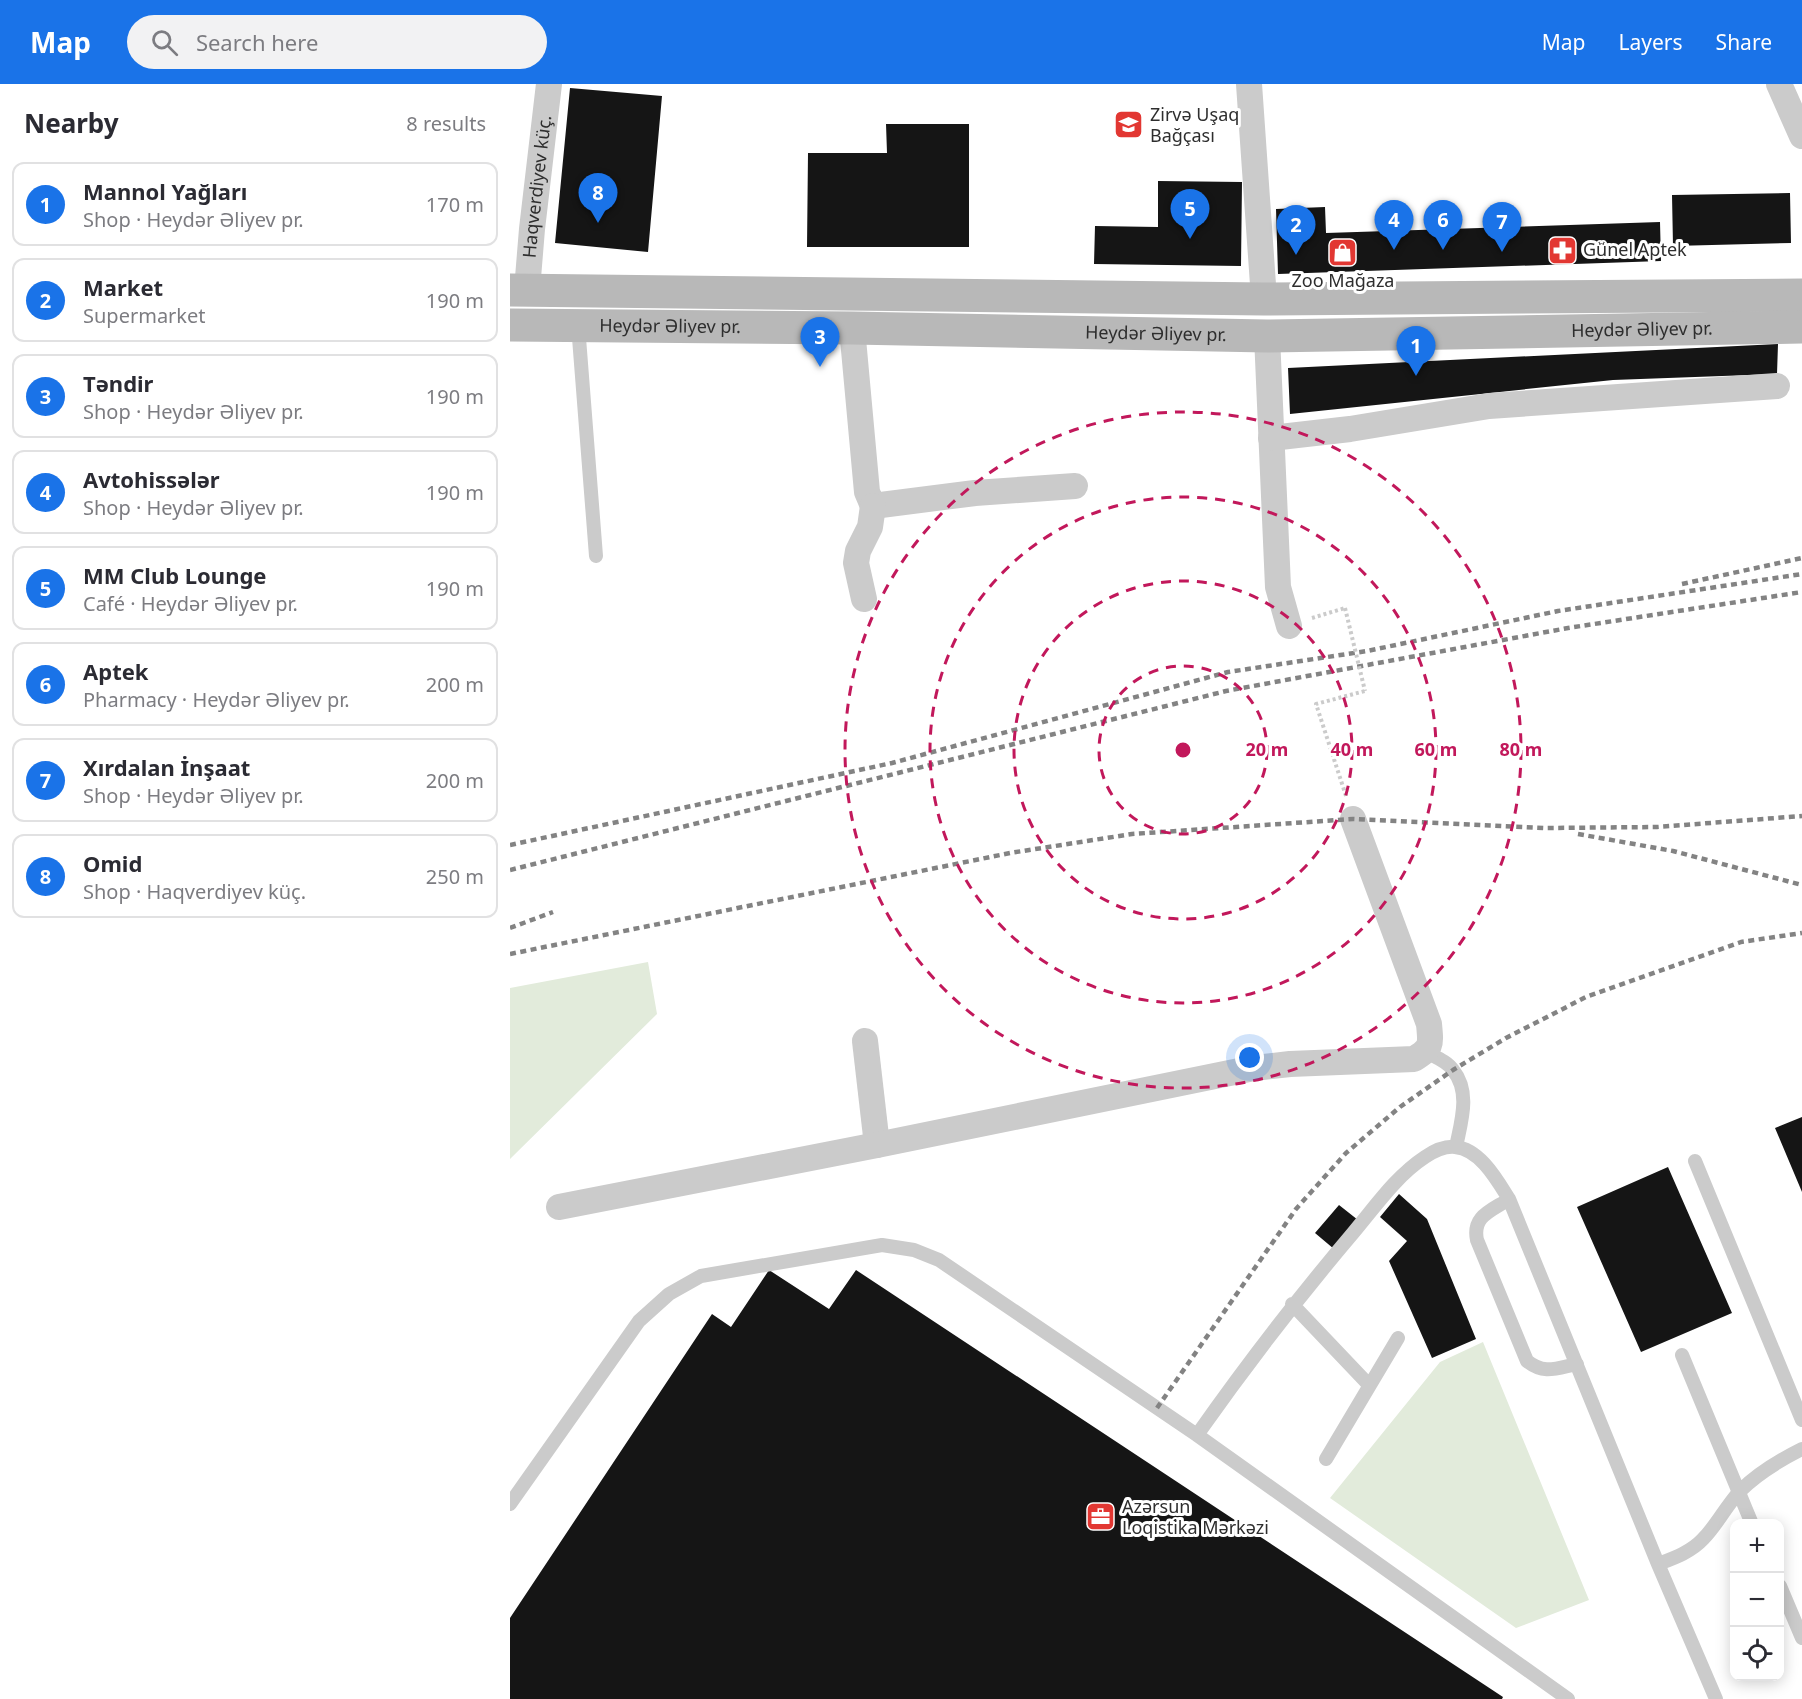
<!DOCTYPE html>
<html lang="en">
<head>
<meta charset="utf-8">
<style>
  body { margin:0; font-family:"Noto Sans",sans-serif; background:#f2f2f3; color:#2b2b33 }
  .controls { position:absolute; right:18px; bottom:18px; display:grid; overflow:hidden; border-radius:12px; box-shadow:0 3px 15px #0003 }
  .controls button { width:54px; height:54px; display:grid; place-items:center; padding:0; border:0; border-bottom:2px solid #e1e1e2; background:#fff; color:#2b2b33; font:30px sans-serif }
  .you { position:absolute; left:740px; top:974px; width:21px; height:21px; margin:-15px; border:4px solid #fff; border-radius:50%; background:#1a73e8; box-shadow:0 0 0 9px #1a73e833 }
  .badge { display:grid; place-items:center; width:39px; height:39px; border-radius:50%; background:#1a73e8; color:#fff; font-size:20px; font-weight:700 }
  .pin { position:absolute; translate:-50% -50px; filter:drop-shadow(0 2px 3px #0008) }
  .pin::after { content:''; position:absolute; top:32px; width:21px; height:18px; background:inherit; clip-path:polygon(0 0,100% 0,50% 100%) }
  .list { margin:0; padding:0; list-style:none }
  h2 { display:flex; justify-content:space-between; align-items:center; height:78px; margin:0; padding:0 24px; font-size:26px }
  h2 small { font-size:20px; font-weight:400; color:#7c7c81 }
  .list li { display:grid; grid-template-columns:39px 1fr auto; gap:18px; align-items:center; box-sizing:border-box; height:84px; margin:0 12px 12px; padding:0 12px; border:2px solid #e1e1e2; border-radius:12px }
  .list b { display:block; font-size:22px; white-space:nowrap }
  .list p { margin:0; font-size:20px; white-space:nowrap; color:#7c7c81 }
  .list em { font-size:20px; font-style:normal; color:#7c7c81 }
  .icon { flex:none; width:33px; height:33px; fill:none; stroke:currentColor; stroke-width:2; stroke-linecap:round; stroke-linejoin:round }
  .map { position:relative; flex:none; width:1292px; height:1615px; overflow:hidden }
  header { display:flex; align-items:center; gap:36px; box-sizing:border-box; height:84px; padding:0 30px; background:#1a73e8; color:#fff }
  header strong { font-size:28px }
  nav { display:flex; gap:33px; margin-inline-start:auto; font-size:21px }
  .search { width:420px; height:54px; background:#f2f2f3; display:flex; align-items:center; gap:15px; box-sizing:border-box; padding:0 21px; border-radius:33px; color:#7c7c81; font-size:22px }
  main { display:flex }
  aside { flex:1; background:#fff }
  .map>svg:first-child { display:block }
</style>
</head>
<body>
<header>
<strong>Map</strong>
<div class="search"><svg class="icon" aria-label="search" viewBox="0 0 24 24"><circle cx="10" cy="10" r="6"/><path d="M15 15l6 6"/></svg>Search here</div>
<nav><a>Map</a><a>Layers</a><a>Share</a></nav>
</header>
<main>
<aside>
<h2>Nearby<small>8 results</small></h2>
<ul class="list">
<li><span class="badge">1</span><div><b>Mannol Yağları</b><p>Shop · Heydər Əliyev pr.</p></div><em>170 m</em></li>
<li><span class="badge">2</span><div><b>Market</b><p>Supermarket</p></div><em>190 m</em></li>
<li><span class="badge">3</span><div><b>Təndir</b><p>Shop · Heydər Əliyev pr.</p></div><em>190 m</em></li>
<li><span class="badge">4</span><div><b>Avtohissələr</b><p>Shop · Heydər Əliyev pr.</p></div><em>190 m</em></li>
<li><span class="badge">5</span><div><b>MM Club Lounge</b><p>Café · Heydər Əliyev pr.</p></div><em>190 m</em></li>
<li><span class="badge">6</span><div><b>Aptek</b><p>Pharmacy · Heydər Əliyev pr.</p></div><em>200 m</em></li>
<li><span class="badge">7</span><div><b>Xırdalan İnşaat</b><p>Shop · Heydər Əliyev pr.</p></div><em>200 m</em></li>
<li><span class="badge">8</span><div><b>Omid</b><p>Shop · Haqverdiyev küç.</p></div><em>250 m</em></li>
</ul>
</aside>
<div class="map">
<svg width="1292" height="1615" viewBox="0 0 1292 1615">
  <rect width="100%" height="100%" fill="#fff"/>
  <path fill="#e2ebdb" d="M138,878L147,930L0,1075V904Z
    M973,1258L1079,1516L1006,1544L820,1414L930,1278Z"/>
  <path fill="#151515" d="M60,4L152,12L138,168L45,159Z
    M376,40H459V163H297L298,69H377Z
    M648,97L732,98L731,182L584,180L585,142L648,143Z
    M1280,109L1281,159L1163,162L1162,111Z
    M815,123L816,149L1150,138L1151,177L768,190L766,125Z
    M1268,260L1267,290L1103,296L780,330L778,284Z
    M1292,1033V1108L1265,1044Z
    M1158,1083L1222,1229L1131,1268L1067,1123Z
    M889,1110L917,1135L966,1255L922,1274L879,1177L897,1157L870,1133Z
    M829,1121L848,1136L824,1165L805,1149Z
    M259,1186L319,1225L346,1186L993,1613L992,1615H0V1534L202,1230L221,1243Z"/>
  <g fill="none" stroke-linecap="round" stroke-linejoin="round">
    <path stroke="#cbcbcb" stroke-width="4" stroke-dasharray="3 3" stroke-linecap="butt" d="M802,534L835,524
      M836,712L806,620L855,607"/>
    <path stroke="#cbcbcb" stroke-width="14" d="M68,241L86,472
      M916,968C925,973 937,977 943,986C961,1008 951,1038 946,1063
      M1185,1077L1292,1336
      M999,1115C981,1127 962,1132 967,1156L1017,1277C1034,1291 1047,1284 1067,1280
      M782,1220L859,1301
      M1172,1271L1242,1440
      M687,1351C737,1280 787,1215 843,1149C865,1123 886,1092 915,1073C924,1067 935,1062 945,1063C970,1065 987,1096 999,1115L1148,1480L1206,1615
      M816,1375L888,1254
      M0,1420L129,1237L159,1210L191,1192L372,1161L404,1166L429,1176L687,1351L1058,1615
      M1148,1480C1164,1474 1181,1468 1193,1455C1207,1441 1216,1422 1230,1407C1248,1389 1270,1376 1292,1365
      M1270,1502L1292,1554"/>
    <g stroke="#cbcbcb" stroke-width="26">
      <path d="M739,0L754,215"/>
      <path d="M1269,0L1292,52"/>
      <path id="s1" d="M17,206L22,145L39,0"/>
      <path d="M342,244L357,408L363,422L465,409L565,402"/>
      <path d="M757,252L768,503L779,542"/>
      <path d="M761,354L840,345L979,322L1267,302"/>
      <path d="M354,515L346,479L348,467L360,443L363,422"/>
      <path d="M355,957L367,1061"/>
      <path d="M49,1123L367,1061L744,984L780,980L904,975C922,964 921,961 919,940L843,735"/>
    </g>
    <g stroke="#b8b8b8" stroke-width="33">
      <path d="M0,206L754,215L1292,211"/>
      <path id="s2" d="M0,241L342,244L757,252L1292,243"/>
    </g>
    <path stroke="#838383" stroke-width="4.5" stroke-dasharray="6 4.5" stroke-linecap="butt" d="M1172,500L1292,474
      M1068,750L1163,767L1292,801
      M0,761L382,679L718,588L857,567L1048,527L1292,490
      M0,786L716,607L1058,544L1292,508
      M0,844L43,828
      M0,870L500,769L622,750L843,735L1035,744L1147,743L1292,732
      M647,1324L786,1125L836,1069L890,1023L943,986L996,954L1076,913L1231,858L1292,849"/>
    <path stroke="#cbcbcb" stroke-width="4" stroke-dasharray="3 3" stroke-linecap="butt" d="M835,524L855,607"/>
  </g>
  <g fill="none" stroke="#c2185b" stroke-width="3" stroke-dasharray="10 8">
    <circle cx="673" cy="666" r="84"/>
    <circle cx="673" cy="666" r="169"/>
    <circle cx="673" cy="666" r="253"/>
    <circle cx="673" cy="666" r="338"/>
  </g>
  <defs>
    <symbol id="school-square" viewBox="-11 -11 22 22"><rect x="-9" y="-9" width="18" height="18" rx="4" fill="#e23732" stroke="#fff"/><path d="M0-5L7-2L0 1L-7-2ZM-4 1L0 2.5L4 1V4Q0 6-4 4Z" fill="#fff"/></symbol>
    <symbol id="pharmacy-square" viewBox="-11 -11 22 22"><rect x="-9" y="-9" width="18" height="18" rx="4" fill="#e23732" stroke="#fff"/><path d="M-2-6h4v4h4v4h-4v4h-4v-4h-4v-4h4Z" fill="#fff"/></symbol>
    <symbol id="shop-square" viewBox="-11 -11 22 22"><rect x="-9" y="-9" width="18" height="18" rx="4" fill="#e23732" stroke="#fff"/><path d="M-5-2.5h2.3a2.7 3.5 0 0 1 5.4 0H5L5.5 6h-11ZM-1.5-2.5h3a1.5 2.3 0 0 0-3 0Z" fill="#fff"/></symbol>
    <symbol id="office-square" viewBox="-11 -11 22 22"><rect x="-9" y="-9" width="18" height="18" rx="4" fill="#e23732" stroke="#fff"/><path d="M-6-3h4V-5.5h4V-3h4V5H-6ZM-1-4.5V-3h2v-1.5ZM-6 0V1H6V0Z" fill="#fff"/></symbol>
  </defs>
  <g fill-rule="evenodd">
    <use href="#school-square" x="602" y="24" width="33" height="33"/>
    <use href="#pharmacy-square" x="1036" y="150" width="33" height="33"/>
    <use href="#shop-square" x="816" y="152" width="33" height="33"/>
    <use href="#office-square" x="574" y="1416" width="33" height="33"/>
  </g>
  <g text-anchor="middle" stroke-width="6" stroke-linejoin="round" paint-order="stroke">
    <g font-size="18" fill="#2e2e2e" stroke="#fff" text-anchor="start">
      <text x="640" y="37">Zirvə Uşaq<tspan x="640" dy="21">Bağçası</tspan></text>
      <text x="1073" y="172">Günel Aptek</text>
      <text x="833" y="203" text-anchor="middle">Zoo Mağaza</text>
      <text x="612" y="1429">Azərsun<tspan x="612" dy="21">Loqistika Mərkəzi</tspan></text>
    </g>
    <g font-size="18" fill="#2e2e2e" stroke="#fff">
      <text dy="6" stroke="none"><textPath href="#s1" startOffset="104">Haqverdiyev küç.</textPath></text>
      <text dy="6" stroke="none"><textPath href="#s2" startOffset="160">Heydər Əliyev pr.</textPath></text>
      <text dy="6" stroke="none"><textPath href="#s2" startOffset="1132">Heydər Əliyev pr.</textPath></text>
      <text dy="6" stroke="none"><textPath href="#s2" startOffset="646">Heydər Əliyev pr.</textPath></text>
    </g>
  </g>
  <circle cx="673" cy="666" r="9" fill="#c2185b" stroke="#fff" stroke-width="3"/>
  <g font-size="18" text-anchor="middle" font-weight="bold" fill="#c2185b" stroke="#fff" stroke-width="6" stroke-linejoin="round" paint-order="stroke">
    <text x="757" y="672">20 m</text>
    <text x="842" y="672">40 m</text>
    <text x="926" y="672">60 m</text>
    <text x="1011" y="672">80 m</text>
  </g>
</svg>
<div class="controls">
<button>+</button>
<button>−</button>
<button><svg class="icon" aria-label="locate" viewBox="0 0 24 24"><circle cx="12" cy="12" r="6"/><path d="M12 2v4M12 18v4M2 12h4M18 12h4"/></svg></button>
</div>
<div class="you"></div>
<div class="pin badge" style="left:906px;top:292px">1</div>
<div class="pin badge" style="left:786px;top:171px">2</div>
<div class="pin badge" style="left:310px;top:283px">3</div>
<div class="pin badge" style="left:884px;top:166px">4</div>
<div class="pin badge" style="left:680px;top:155px">5</div>
<div class="pin badge" style="left:933px;top:166px">6</div>
<div class="pin badge" style="left:992px;top:168px">7</div>
<div class="pin badge" style="left:88px;top:139px">8</div>
</div>
</main>
</body>
</html>
